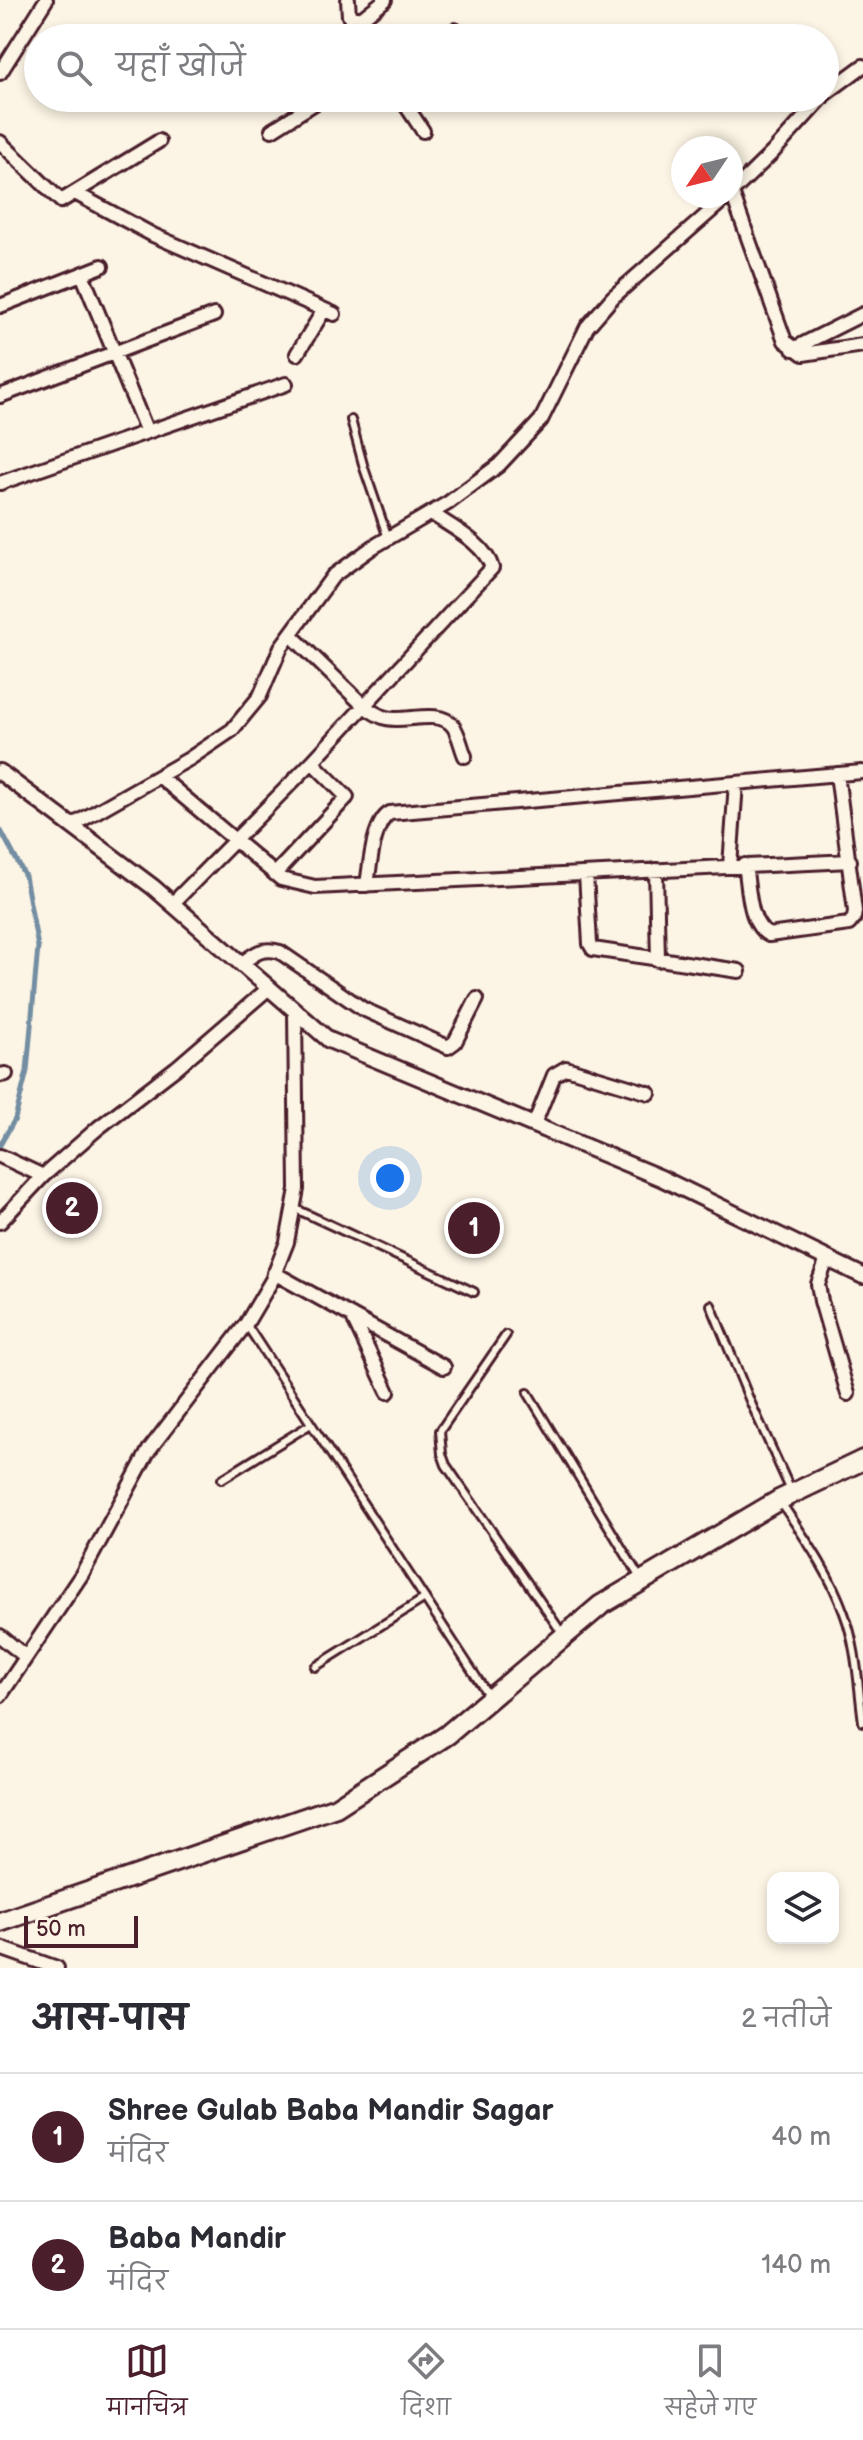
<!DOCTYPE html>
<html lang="hi">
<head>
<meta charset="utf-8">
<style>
  body { margin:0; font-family:"Balsamiq Sans","Playpen Sans Deva",sans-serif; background:#f7f7f7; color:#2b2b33 }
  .controls { position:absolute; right:24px; bottom:24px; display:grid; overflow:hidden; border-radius:16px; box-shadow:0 4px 12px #0003 }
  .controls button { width:72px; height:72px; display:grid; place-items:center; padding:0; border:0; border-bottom:2px solid #e1e1e2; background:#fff; color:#2b2b33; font:40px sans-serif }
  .compass { position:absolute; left:671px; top:136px; width:72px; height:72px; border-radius:50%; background:#fff; box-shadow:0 4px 12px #0003; rotate:235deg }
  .scale { position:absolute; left:24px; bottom:20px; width:114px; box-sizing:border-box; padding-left:8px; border:4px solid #4a1f2b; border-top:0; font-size:22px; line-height:28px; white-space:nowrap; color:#4a1f2b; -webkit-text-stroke:6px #fcf5e5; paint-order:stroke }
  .you { position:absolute; left:390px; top:1178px; width:28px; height:28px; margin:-20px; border:6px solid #fff; border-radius:50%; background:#1a73e8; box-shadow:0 0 0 12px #1a73e833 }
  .badge { display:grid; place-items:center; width:52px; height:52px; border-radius:50%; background:#4a1f2b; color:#fff; font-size:26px; font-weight:700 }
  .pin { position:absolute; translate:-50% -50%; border:4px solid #fff; box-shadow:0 2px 8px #0006 }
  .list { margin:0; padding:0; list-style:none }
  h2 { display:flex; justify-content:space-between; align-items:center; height:104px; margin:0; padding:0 32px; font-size:34px }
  h2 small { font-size:26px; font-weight:400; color:#7c7c81 }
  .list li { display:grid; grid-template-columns:52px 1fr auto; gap:24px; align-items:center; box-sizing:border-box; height:128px; padding:0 32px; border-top:2px solid #e1e1e2 }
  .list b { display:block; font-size:30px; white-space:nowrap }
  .list p { margin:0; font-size:26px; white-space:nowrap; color:#7c7c81 }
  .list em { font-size:26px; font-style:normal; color:#7c7c81 }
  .icon { flex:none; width:44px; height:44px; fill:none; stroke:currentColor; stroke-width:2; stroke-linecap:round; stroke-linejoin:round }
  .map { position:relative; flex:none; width:863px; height:1968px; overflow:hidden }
  .search { position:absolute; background:#fff; box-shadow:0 4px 12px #0003; left:24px; right:24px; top:24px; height:88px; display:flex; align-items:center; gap:20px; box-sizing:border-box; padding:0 28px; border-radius:44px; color:#7c7c81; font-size:30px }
  .sheet { height:360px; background:#fff }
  nav { display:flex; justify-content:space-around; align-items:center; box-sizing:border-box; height:112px; border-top:2px solid #e1e1e2; background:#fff; font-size:22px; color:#7c7c81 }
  nav a { display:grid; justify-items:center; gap:4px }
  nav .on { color:#4a1f2b }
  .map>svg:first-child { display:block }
</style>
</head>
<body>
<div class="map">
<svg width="863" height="1968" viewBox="0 0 863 1968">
  <rect width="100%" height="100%" fill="#fcf5e5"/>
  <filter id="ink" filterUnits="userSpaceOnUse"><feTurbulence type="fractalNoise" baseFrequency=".0125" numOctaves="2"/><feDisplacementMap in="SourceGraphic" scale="16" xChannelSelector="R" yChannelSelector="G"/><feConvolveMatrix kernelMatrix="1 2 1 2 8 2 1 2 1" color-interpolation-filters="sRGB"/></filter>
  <g filter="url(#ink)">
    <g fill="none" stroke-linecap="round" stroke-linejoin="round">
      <path stroke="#738da2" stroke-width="5" d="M0,829L25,876L38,947L27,1071L15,1119L0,1145"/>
      <defs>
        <path id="service" d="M351,420L364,468L388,538
          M294,1208L474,1292
          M711,1305L750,1401L792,1493
          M246,1324L488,1695
          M506,1335L440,1431L442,1454L446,1465L562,1633
          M528,1393L640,1578
          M222,1479L311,1424
          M780,1501C804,1537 829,1571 844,1613C857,1647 858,1686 863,1722
          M315,1667L425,1598"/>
        <path id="minor" d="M348,0L349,16L361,19L385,0
          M337,38L356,25
          M443,38L455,30
          M0,73L46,0
          M825,94L863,66
          M401,98L423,131
          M272,130L323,98
          M0,142L61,201L159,141
          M75,193L153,235L334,314
          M731,193L772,153L822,98
          M732,193L785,341L803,354L863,345
          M82,274L147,432
          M0,306L102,266
          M793,349L863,314
          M297,354L324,310
          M0,396L214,315
          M0,483L286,384
          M291,635L364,706C371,711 378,716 386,718C405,723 439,708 453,726C459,734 461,747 465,756
          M159,776L281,879L315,887L850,861
          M71,826L189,759L232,730L260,696L281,647L333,576L373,547L448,503L499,465L541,420L587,327L613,297L728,196
          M745,865C749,886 748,925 769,935L849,924L854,918L855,911L837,774
          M730,866L736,783
          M656,870L658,960
          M275,874L347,797L312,762L492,568C485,543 451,527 431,513
          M586,874L590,944L593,949L739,971
          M367,885C370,866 373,822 390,813L862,772
          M172,904L312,762
          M241,964C255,953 262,947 280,952L363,1009L448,1047L455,1042L477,999
          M0,1075L6,1074
          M534,1125L554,1075L566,1068L649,1093
          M0,1156L43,1176
          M0,1222L43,1176L98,1128L176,1068L269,988
          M827,1259L818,1284L821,1301L848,1394
          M274,1273L444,1367
          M352,1316L388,1392
          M0,1636L26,1657
          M0,1696L82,1574L149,1450L246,1324L272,1280L287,1242L297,1189L295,1011
          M0,1948L57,1968"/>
        <path id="tertiary" d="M0,772L153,887L329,1040L661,1178L863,1276"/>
        <path id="primary" d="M0,1922L336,1807L447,1735L601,1605L779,1500L863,1460"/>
      </defs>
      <use href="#service" stroke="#4a1f2b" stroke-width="12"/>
      <use href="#minor" stroke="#4a1f2b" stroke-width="18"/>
      <use href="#tertiary" stroke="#4a1f2b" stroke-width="20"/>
      <use href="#primary" stroke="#4a1f2b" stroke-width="24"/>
      <use href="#service" stroke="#fcf5e5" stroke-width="6"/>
      <use href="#minor" stroke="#fcf5e5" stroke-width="12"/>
      <use href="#tertiary" stroke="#fcf5e5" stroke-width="14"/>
      <use href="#primary" stroke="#fcf5e5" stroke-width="18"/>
    </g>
  </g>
</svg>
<div class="controls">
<button><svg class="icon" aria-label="layers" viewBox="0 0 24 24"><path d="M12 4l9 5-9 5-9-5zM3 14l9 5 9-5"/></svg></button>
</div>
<svg class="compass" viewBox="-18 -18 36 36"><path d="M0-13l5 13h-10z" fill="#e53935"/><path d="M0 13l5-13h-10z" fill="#7c7c81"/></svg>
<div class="scale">50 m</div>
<div class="you"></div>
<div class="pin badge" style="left:474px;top:1228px">1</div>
<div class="pin badge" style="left:72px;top:1208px">2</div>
<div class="search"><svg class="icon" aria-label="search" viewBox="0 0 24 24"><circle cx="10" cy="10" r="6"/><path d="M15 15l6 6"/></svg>यहाँ खोजें</div>
</div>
<section class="sheet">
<h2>आस-पास<small>2 नतीजे</small></h2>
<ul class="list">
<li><span class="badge">1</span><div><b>Shree Gulab Baba Mandir Sagar</b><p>मंदिर</p></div><em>40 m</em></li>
<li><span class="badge">2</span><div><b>Baba Mandir</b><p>मंदिर</p></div><em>140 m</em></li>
</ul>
</section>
<nav>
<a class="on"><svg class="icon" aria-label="map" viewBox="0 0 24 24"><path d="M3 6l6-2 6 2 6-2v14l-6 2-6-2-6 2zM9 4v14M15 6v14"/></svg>मानचित्र</a>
<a><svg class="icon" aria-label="directions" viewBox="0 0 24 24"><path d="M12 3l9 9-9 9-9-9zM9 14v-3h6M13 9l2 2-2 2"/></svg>दिशा</a>
<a><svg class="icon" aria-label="saved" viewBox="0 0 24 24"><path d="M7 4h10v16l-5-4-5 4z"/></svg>सहेजे गए</a>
</nav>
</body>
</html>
